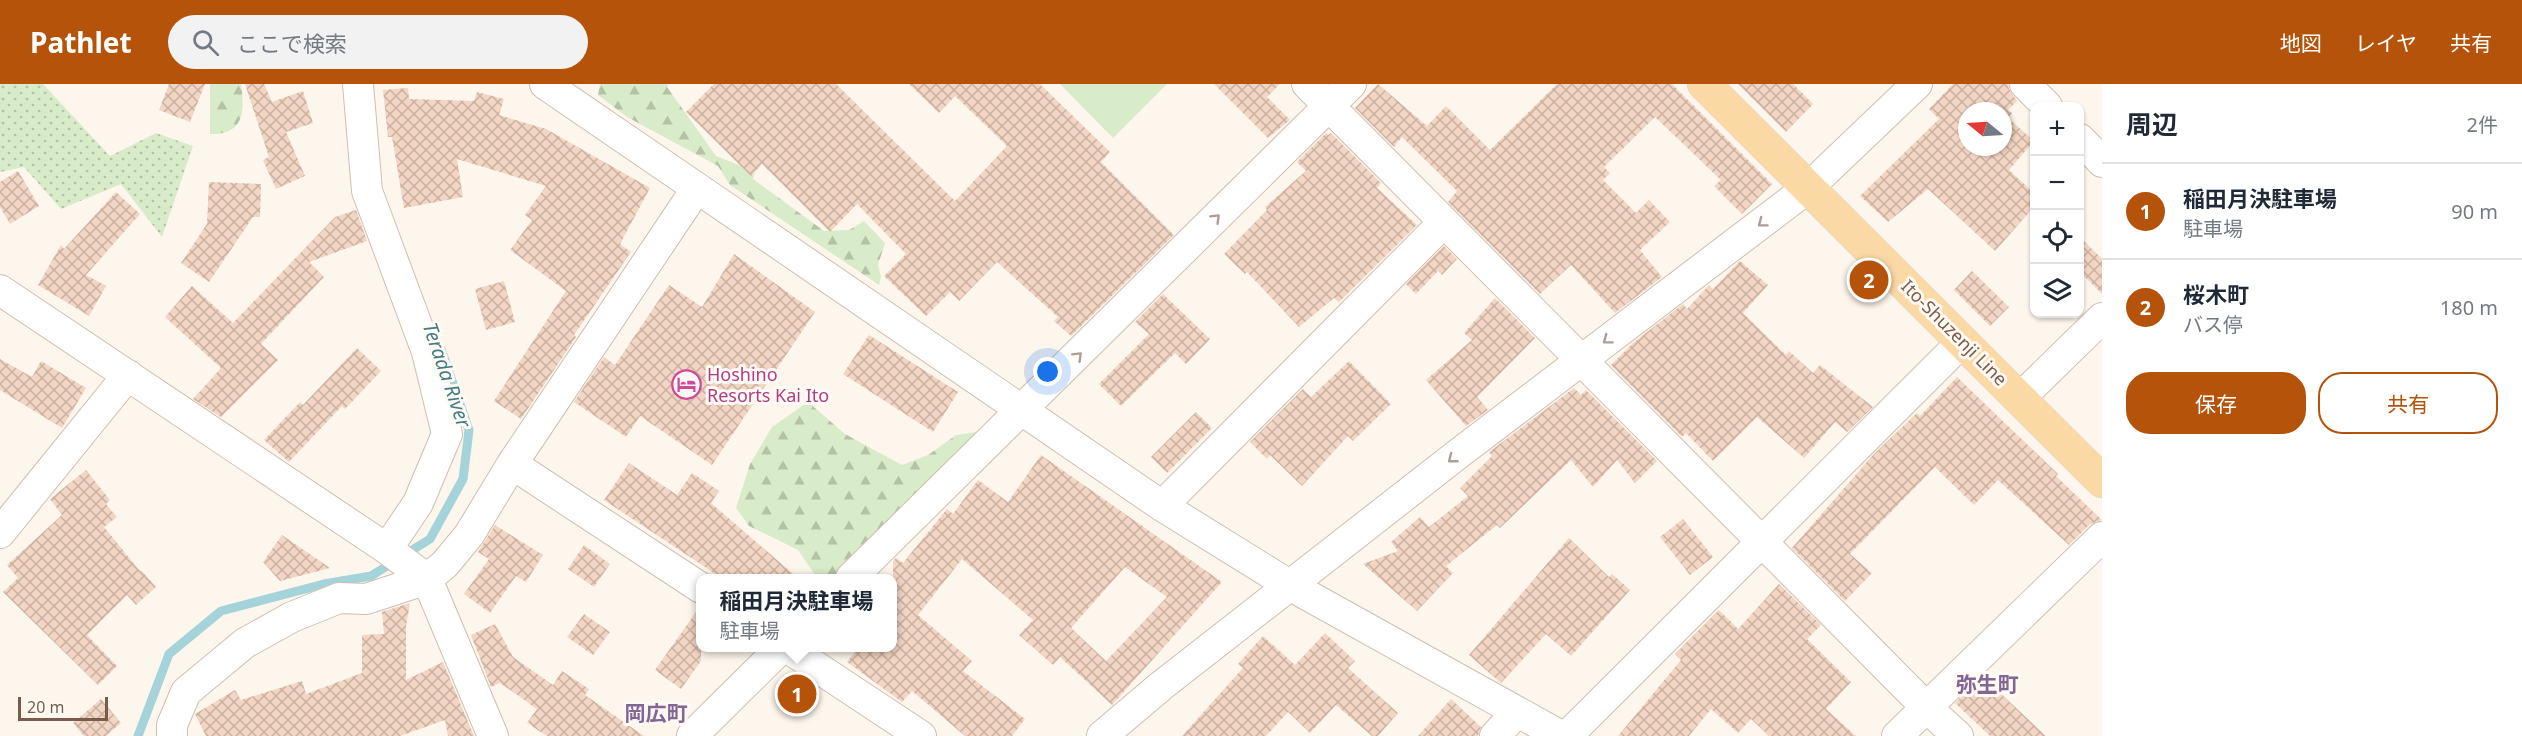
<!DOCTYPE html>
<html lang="ja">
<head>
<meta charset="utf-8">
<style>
  body { margin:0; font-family:"Noto Sans","Noto Sans JP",sans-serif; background:#f2f2f3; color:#1f2937 }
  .controls { position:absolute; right:18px; top:18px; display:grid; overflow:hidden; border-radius:12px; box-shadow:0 2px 4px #0004 }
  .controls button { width:54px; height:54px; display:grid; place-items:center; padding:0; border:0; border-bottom:2px solid #e0e1e3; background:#fff; color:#1f2937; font:30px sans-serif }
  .compass { position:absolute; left:1958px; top:18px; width:54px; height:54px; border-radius:50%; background:#fff; box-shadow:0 2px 4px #0004; rotate:288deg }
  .scale { position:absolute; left:18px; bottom:15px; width:90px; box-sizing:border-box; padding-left:6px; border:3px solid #7a5c4d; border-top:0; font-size:16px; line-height:21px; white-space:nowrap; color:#7a5c4d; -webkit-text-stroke:4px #fffaf3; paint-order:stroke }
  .you { position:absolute; left:1048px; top:288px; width:21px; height:21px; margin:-15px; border:4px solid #fff; border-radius:50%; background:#1a73e8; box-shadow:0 0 0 9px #1a73e833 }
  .badge { display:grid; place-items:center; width:39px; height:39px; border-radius:50%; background:#b45309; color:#fff; font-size:20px; font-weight:700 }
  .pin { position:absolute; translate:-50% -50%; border:3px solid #fff; box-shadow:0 2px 6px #0006 }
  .popup { position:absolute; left:696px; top:490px; width:201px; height:78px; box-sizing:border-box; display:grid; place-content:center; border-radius:12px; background:#fff; filter:drop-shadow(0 2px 4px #0005); font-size:20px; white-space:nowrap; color:#747a83 }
  .popup b { font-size:22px; color:#1f2937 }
  .popup::after { content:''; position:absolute; left:50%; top:100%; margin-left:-12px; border:12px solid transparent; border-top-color:#fff }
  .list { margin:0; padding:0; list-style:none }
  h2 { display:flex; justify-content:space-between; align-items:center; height:78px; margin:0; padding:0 24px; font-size:26px }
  h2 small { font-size:20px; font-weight:400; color:#747a83 }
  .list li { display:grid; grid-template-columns:39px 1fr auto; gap:18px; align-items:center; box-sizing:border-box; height:96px; padding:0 24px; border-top:2px solid #e0e1e3 }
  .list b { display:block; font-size:22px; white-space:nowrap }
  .list p { margin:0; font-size:20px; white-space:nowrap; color:#747a83 }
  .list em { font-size:20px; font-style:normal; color:#747a83 }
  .actions { display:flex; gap:12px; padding:18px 24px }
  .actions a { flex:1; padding:14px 0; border:2px solid #b45309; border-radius:24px; text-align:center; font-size:21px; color:#b45309 }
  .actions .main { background:#b45309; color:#fff }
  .icon { flex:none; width:33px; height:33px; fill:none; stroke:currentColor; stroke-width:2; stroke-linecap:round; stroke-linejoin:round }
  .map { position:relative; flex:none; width:2102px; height:652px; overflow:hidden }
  header { display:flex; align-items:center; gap:36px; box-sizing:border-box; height:84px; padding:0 30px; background:#b45309; color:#fff }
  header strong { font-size:28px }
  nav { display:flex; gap:33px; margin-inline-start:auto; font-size:21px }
  .search { width:420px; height:54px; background:#f2f2f3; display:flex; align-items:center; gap:15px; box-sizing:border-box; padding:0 21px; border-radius:33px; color:#747a83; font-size:22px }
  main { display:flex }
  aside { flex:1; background:#fff }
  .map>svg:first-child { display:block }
</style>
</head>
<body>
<header>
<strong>Pathlet</strong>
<div class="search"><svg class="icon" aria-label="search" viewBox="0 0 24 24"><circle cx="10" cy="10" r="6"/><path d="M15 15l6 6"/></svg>ここで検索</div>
<nav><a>地図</a><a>レイヤ</a><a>共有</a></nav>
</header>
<main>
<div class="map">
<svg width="2102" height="652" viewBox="0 0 2102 652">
  <defs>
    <pattern id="grass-dots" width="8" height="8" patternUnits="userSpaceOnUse" patternTransform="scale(1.5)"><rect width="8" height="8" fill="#d8ecc9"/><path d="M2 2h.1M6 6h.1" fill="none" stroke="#b4c2a5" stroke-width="1.8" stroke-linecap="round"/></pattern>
    <pattern id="forest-firs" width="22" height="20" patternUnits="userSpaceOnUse" patternTransform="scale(1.5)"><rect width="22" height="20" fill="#d8ecc9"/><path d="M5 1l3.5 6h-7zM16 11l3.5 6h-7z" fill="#b4c2a5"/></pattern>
    <pattern id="building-cross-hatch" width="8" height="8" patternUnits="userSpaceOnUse" patternTransform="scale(1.5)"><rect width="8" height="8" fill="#f3d5c3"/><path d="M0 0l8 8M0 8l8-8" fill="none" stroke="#cab0a1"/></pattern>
  </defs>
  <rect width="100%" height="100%" fill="#fdf6ec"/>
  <path fill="url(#grass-dots)" d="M0,0H43L110,72L156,49L193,62L162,153L121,100L61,125L24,83L0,88Z"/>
  <path fill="url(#forest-firs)" d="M210,0H241C245,28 244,51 210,50Z
    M600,0H668L667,3L716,72L755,87L753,95L824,147L849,146L864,137L885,159L878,181L881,193L879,201L730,101L718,82L627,33L598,11Z
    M808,318L845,350L902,381L928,371L956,351L983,347L835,494H817L798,466L749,442L736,424L750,380L772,343Z"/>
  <path fill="#d8ecc9" d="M1060,0H1167L1113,54Z"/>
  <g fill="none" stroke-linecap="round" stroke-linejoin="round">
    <path stroke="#a5d3da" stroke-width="9" d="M138,652L169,570L221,527L324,500L371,492L430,455L463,395L469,346L441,265"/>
  </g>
  <path fill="url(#building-cross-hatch)" fill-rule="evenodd" d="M169,0H205L190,38L159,26Z
    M245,0H264L272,18L303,7L313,39L286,48L305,92L276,105L263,76L269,73Z
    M714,0H836L955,117L1007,62L955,12L939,29L909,0H1040L1110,68L1101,78L1174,151L1071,252L1054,237L1058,233L997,178L959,217L950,208L926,232L884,192L906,170L857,120L830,148L762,80L751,92L686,28Z
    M1214,0H1280L1267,13L1290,36L1268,54Z
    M1378,0L1427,42L1446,22L1490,66L1557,0H1672L1772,100L1742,130L1714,102L1721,96L1655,33L1604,83L1610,89L1603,96L1636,129L1649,116L1670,138L1640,166L1662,193L1615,229L1571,181L1540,210L1448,118L1457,107L1402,53L1394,63L1355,24Z
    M1738,0H1793L1813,20L1786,48Z
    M1953,0H2008L2009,5L2017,17L2008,26L2012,29L2008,34L2034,57L2009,86L2034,109V123L1995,167L1928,105L1888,138L1860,112L1939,35L1929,25ZM1967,27H2003V63H1967Z
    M408,4L409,15L474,17L477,8L504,15L499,31L546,45L650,104L620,160L631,168L574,251L576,253L521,335L494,317L566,207L510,166L532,136L525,131L546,102L457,75L463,113L404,124L392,53H388L383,6Z
    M1326,49L1328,51L1331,49L1381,99L1377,104L1417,141L1339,218L1334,214L1299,243L1247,188L1245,190L1224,170L1267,126L1265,123L1306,87L1297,78Z
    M18,87L39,122L10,140L0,123V98Z
    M209,98L261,100L260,133H253L209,198L181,179L207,140Z
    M116,108L140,130L86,191L106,202L89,232L38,201L61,161L64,165Z
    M356,126L367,157L309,178L324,193L261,260L278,276L221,333L193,315L221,284L165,233L192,202L233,239L335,133Z
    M2079,152L2102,175V210L2079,187Z
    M1444,162L1457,175L1442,191L1438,187L1416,210L1406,200Z
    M734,170L815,228L712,381L640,332L626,353L574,318L604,273L615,281L669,201L702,223Z
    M1740,177L1768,201L1743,229L1786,271L1789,267L1813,289L1820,281L1873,323L1847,348L1835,338L1804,374L1757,333L1713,377L1686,349L1682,353L1611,281L1633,259L1683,220L1687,225L1709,201L1713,205Z
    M1972,187L2009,223L1990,242L1954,206Z
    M504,197L515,238L486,246L475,205Z
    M1163,210L1210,255L1186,280L1175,269L1121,322L1099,300L1149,250L1135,238Z
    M1495,214L1535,254L1477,313L1488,326L1466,342L1426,296L1472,256L1464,249Z
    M869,251L958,308L933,348L843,290Z
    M357,264L381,287L345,325L342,322L289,378L264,356L300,318L303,321Z
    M0,275L32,293L41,277L86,304L62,344L0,306Z
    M1349,277L1391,320L1353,357L1348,352L1302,402L1270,371L1267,375L1250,358L1303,305L1311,313Z
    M1957,293L2058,390L2056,392L2102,436L2090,440L2069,461L1998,396L1974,421L1935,383L1850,470L1872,489L1845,517L1792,464L1874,370L1917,329L1920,332Z
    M1574,304L1581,311L1586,306L1657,377L1635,399L1617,376L1593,403L1571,376L1500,444L1497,441L1446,482L1453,489L1417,527L1363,480L1398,467L1391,458L1420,433L1429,443L1468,412L1460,404L1492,372L1489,368Z
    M1196,328L1212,344L1167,389L1151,373Z
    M1041,371L1222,498L1112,621L1060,573L1053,581L1019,551L1033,536L962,475L918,531L972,577L963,587L1025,635L1012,652H965L912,607L902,618L847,578L858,564H893V477L896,474L903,479L947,425L953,430L978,396L1008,418ZM1125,483L1167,513L1106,577L1071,544Z
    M629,379L677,411L692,389L719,407L711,419L799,495H723L604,416Z
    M86,386L110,416L106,420L117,433L104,443L140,487L141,486L156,503L136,521L127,511L87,551L117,582L98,601L3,508L18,494L7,481L62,431L50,415Z
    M1683,435L1713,473L1690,491L1660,453Z
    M495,441L543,471L526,498L516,492L490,529L464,510L489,475L478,468Z
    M282,451L330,484L280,497L263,478Z
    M1569,454L1609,493L1612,490L1630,506L1571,572L1546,550L1501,599L1469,571Z
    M584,461L610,480L594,503L568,485Z
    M1779,500L1821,541L1807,555L1851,598L1826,625L1856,652H1769L1751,635L1738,649L1711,625L1689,652H1618L1681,576L1675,570L1719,526L1738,545Z
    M410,519L406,542V596L443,578L474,652H448L445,636L400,652H206L195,630L235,606L241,616L302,597L306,610L362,589V551L384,550L382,528Z
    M701,521V577L681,605L655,586Z
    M584,530L610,548L593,571L567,553Z
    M495,540L513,573L553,601L562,587L589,605L585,611L644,652H547L527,639L537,625L500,599L491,603L471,551Z
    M1325,549L1355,577L1348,584L1398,629L1378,652H1372L1336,621L1310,649L1288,628L1266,652H1182L1243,584L1238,580L1263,552L1295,581Z
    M1983,593L2046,652H1990L1955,619Z
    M101,615L121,639L106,652H84L73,639Z
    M1451,615L1481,643L1478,652H1418Z"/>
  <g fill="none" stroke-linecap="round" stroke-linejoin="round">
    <defs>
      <path id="minor" d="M358,0L367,107L427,268L447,350L418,419L387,465
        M545,0L1162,422L1291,502L1561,652
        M1307,0L1926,623L1958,652
        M2025,0L2047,22
        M2080,55L2102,78
        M0,206L387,465L427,495L493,652
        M2019,315L2102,234
        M512,380L697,104
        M1162,422L1444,138
        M0,449L128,291
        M851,494L1351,0
        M788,564L921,652
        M172,652V641L186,608L245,559L292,533L339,514L366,515L427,495L445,480L469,451L512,380L701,504
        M692,652L781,564
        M1102,652L1161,602L1458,370L1809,103L1917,0
        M1495,652L1516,629
        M1567,652L1963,257
        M1897,652L2102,453"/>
      <path id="major" d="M1704,0L2102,397"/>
    </defs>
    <use href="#minor" stroke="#d1beb0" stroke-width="32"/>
    <use href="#major" stroke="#dad1cd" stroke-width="34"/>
    <use href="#minor" stroke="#fff" stroke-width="30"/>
    <use href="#major" stroke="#fbd9a5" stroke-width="33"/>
  </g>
  <defs><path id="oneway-chevron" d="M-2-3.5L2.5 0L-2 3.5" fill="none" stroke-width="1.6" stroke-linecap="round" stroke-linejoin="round" transform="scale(1.5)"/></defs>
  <g stroke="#af9d94">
    <use href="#oneway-chevron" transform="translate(1216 134) rotate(-45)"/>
    <use href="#oneway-chevron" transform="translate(1762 139) rotate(143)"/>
    <use href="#oneway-chevron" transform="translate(1607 256) rotate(143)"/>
    <use href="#oneway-chevron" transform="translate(1078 272) rotate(-45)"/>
    <use href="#oneway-chevron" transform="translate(1452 375) rotate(142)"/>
  </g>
  <defs>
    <symbol id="hotel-ring" viewBox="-11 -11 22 22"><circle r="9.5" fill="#fffaf3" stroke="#d1479c" stroke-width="1.5"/><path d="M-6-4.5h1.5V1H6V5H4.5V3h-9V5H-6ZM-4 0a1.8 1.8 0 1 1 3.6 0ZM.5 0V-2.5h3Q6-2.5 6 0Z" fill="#d1479c"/></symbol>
  </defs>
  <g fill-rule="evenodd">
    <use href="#hotel-ring" x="670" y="284" width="33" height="33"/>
  </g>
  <g text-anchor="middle" stroke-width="6" stroke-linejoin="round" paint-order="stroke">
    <g font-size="18" fill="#7a5c4d" stroke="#fffaf3">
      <text transform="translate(1954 249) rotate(45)" y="6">Ito-Shuzenji Line</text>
    </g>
    <g font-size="18" fill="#b23c85" stroke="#fffaf3" text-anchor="start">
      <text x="707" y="297">Hoshino<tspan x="707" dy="21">Resorts Kai Ito</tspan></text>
    </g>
    <g font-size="20" font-style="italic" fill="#437c86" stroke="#fffaf3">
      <text transform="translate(447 291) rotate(71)" y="7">Terada River</text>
    </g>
    <g font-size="21" font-weight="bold" fill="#846695" stroke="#fffaf3">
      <text x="1987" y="608">弥生町</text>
      <text x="656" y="637">岡広町</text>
    </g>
  </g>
</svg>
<div class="controls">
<button>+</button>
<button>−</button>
<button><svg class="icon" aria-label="locate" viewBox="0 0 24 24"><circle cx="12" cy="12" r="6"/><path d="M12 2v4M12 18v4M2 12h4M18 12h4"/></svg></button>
<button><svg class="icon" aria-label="layers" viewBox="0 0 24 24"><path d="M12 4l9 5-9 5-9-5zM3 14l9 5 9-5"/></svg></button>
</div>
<svg class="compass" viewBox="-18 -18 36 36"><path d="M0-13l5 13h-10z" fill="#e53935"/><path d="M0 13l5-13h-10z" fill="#747a83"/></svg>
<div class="scale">20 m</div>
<div class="you"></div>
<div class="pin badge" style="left:797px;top:610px">1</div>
<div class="popup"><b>稲田月決駐車場</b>駐車場</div>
<div class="pin badge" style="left:1869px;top:196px">2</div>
</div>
<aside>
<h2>周辺<small>2件</small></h2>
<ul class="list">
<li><span class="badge">1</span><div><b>稲田月決駐車場</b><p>駐車場</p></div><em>90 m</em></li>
<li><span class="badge">2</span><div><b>桜木町</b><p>バス停</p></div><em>180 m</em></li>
</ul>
<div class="actions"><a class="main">保存</a><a>共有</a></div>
</aside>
</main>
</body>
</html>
